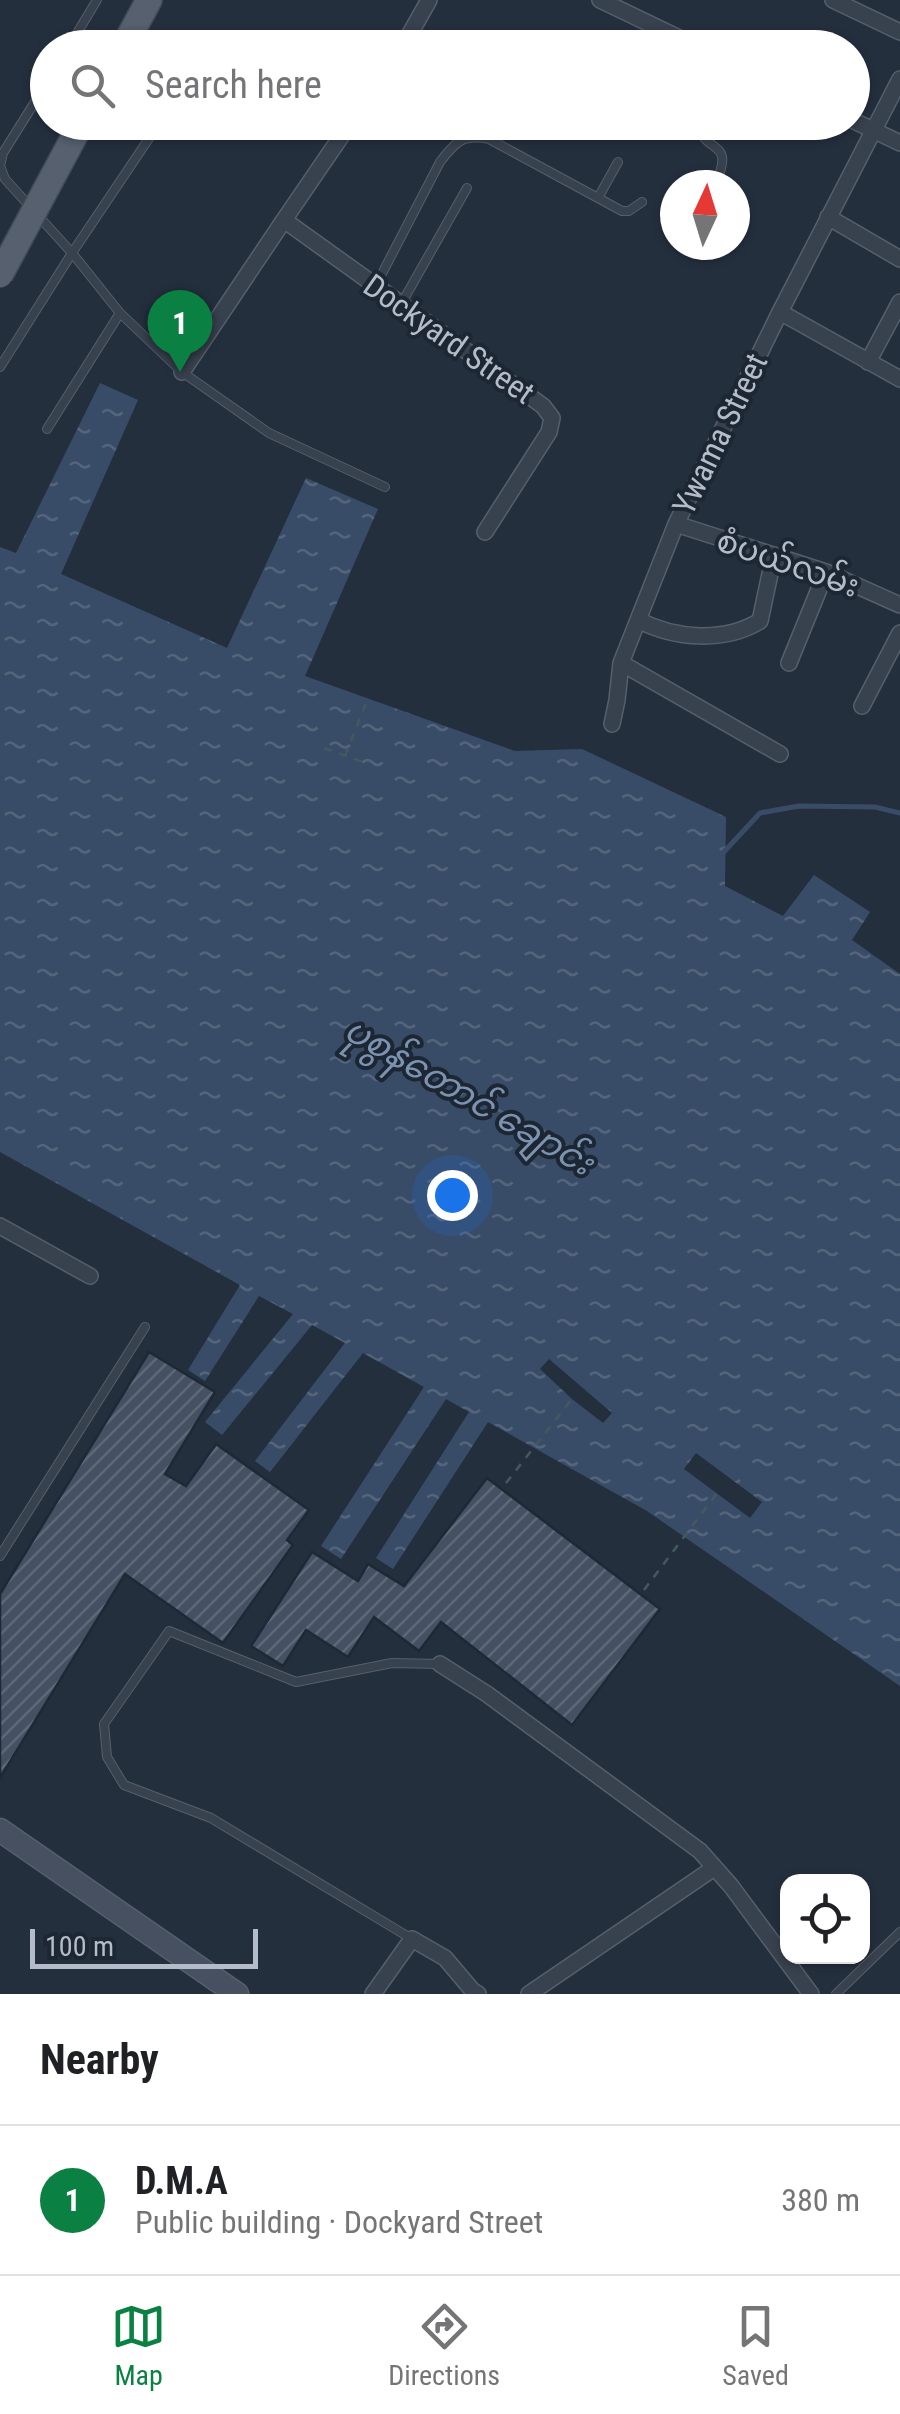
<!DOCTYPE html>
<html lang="en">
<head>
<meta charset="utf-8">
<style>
  body { margin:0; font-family:"Roboto Condensed","Noto Sans Myanmar",sans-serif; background:#f6f6f6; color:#202124 }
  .controls { position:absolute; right:30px; bottom:30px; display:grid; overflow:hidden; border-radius:20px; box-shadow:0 2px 8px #0004 }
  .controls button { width:90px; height:90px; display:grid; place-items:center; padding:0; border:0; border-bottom:2px solid #e0e0e0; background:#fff; color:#202124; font:50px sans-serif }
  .compass { position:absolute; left:660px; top:170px; width:90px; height:90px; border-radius:50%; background:#fff; box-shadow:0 2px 8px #0004; rotate:4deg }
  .scale { position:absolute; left:30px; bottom:25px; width:228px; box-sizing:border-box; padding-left:10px; border:5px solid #b4bcc9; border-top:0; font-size:28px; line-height:35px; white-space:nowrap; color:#b4bcc9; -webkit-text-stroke:8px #1d2633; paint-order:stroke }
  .you { position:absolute; left:452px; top:1195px; width:35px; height:35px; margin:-25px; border:8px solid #fff; border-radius:50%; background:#1a73e8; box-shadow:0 0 0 15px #1a73e833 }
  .badge { display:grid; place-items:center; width:65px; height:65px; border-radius:50%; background:#0b8043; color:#fff; font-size:32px; font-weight:700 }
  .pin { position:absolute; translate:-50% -82px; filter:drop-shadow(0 2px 5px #0008) }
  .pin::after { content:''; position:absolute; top:52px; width:35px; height:30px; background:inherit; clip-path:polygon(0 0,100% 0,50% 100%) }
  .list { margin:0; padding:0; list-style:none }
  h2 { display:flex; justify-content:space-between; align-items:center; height:130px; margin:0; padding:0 40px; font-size:42px }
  h2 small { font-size:32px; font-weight:400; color:#757577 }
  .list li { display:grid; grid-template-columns:65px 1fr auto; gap:30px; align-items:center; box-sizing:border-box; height:150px; padding:0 40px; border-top:2px solid #e0e0e0 }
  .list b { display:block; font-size:38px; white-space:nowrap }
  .list p { margin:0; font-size:32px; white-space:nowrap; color:#757577 }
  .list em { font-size:32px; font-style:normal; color:#757577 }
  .icon { flex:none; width:55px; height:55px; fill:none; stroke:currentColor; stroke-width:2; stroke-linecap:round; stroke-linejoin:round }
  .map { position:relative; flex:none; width:900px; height:1994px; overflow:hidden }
  .search { position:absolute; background:#fff; box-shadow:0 2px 8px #0004; left:30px; right:30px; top:30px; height:110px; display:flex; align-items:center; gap:25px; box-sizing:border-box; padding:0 35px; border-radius:55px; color:#757577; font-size:38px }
  .sheet { height:280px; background:#fff }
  nav { display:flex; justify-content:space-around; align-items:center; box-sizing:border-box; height:140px; border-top:2px solid #e0e0e0; background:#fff; font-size:28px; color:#757577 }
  nav a { display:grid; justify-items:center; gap:5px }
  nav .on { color:#0b8043 }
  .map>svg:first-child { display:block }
</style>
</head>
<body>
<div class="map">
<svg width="900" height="1994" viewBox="0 0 900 1994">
  <defs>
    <pattern id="water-ripples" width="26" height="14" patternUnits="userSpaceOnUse" patternTransform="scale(2.5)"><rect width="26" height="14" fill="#394c67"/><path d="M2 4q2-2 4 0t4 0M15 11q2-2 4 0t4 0" fill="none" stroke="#53647b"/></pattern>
    <pattern id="building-hatch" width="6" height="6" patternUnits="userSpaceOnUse" patternTransform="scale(2.5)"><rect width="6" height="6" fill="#455162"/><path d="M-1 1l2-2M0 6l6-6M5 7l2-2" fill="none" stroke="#5d6877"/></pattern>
  </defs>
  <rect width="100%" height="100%" fill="#242f3e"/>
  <path fill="url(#water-ripples)" d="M100,383L138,400L61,574L227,648L306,478L378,509L305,676L515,751L582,749L726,817L725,886L783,916L814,875L870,912L852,940L900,974V1686L647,1511L488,1422L393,1569L376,1558L469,1412L446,1399L341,1559L321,1546L424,1387L363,1353L270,1472L255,1461L345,1343L312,1325L222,1435L205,1422L293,1314L259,1296L205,1381L188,1370L240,1285L0,1152V547L16,553Z"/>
  <path fill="#242f3e" d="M549,1359L612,1413L603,1423L572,1399L540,1369Z
    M696,1453L762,1502L750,1518L684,1469Z"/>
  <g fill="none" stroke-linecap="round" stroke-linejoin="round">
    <path stroke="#394c67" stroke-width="5" d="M722,854L760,813L799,806L875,807L900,813"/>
  </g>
  <path fill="url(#building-hatch)" stroke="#1f2835" stroke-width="2.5" d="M149,1352L215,1392L165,1474L186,1486L216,1444L309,1510L287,1540L293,1545L223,1643L125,1574L0,1778V1594Z
    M487,1478L660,1609L572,1725L441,1622L419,1651L374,1617L348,1657L306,1630L283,1666L251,1646L312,1552L358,1581L368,1564L404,1586Z"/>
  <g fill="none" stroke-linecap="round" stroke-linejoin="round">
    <defs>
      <path id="lane" d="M68,48L97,0
        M48,81L3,153L0,166L5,179L72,253L120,313L182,372L269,433L385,487
        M698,122C703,157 737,136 715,185
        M489,139L498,122
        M598,198L618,162
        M375,287L440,162C456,141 463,134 489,139L622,211H629L642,202
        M400,306L467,188
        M0,367L72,253L160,122
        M47,429L120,313
        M0,1556L145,1327
        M412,1939L211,1818L124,1785L107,1757L104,1724L169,1631L296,1682L392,1663L440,1664
        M836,1994L900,1932"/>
      <path id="street" d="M600,0L700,48
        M833,0L900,32
        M402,48L429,0
        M852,120L900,143
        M351,122L284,220L543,406L552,418L549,432L485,532
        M828,217L900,259
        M780,312L900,379
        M868,362L900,302
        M182,372L284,220
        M676,524L826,572L900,605
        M774,555L760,621C724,643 675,639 638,620L676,524L780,312L900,79
        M621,663L780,754
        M789,663L826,572
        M862,706L900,633
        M612,724L617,700L621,663L638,620
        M0,1226L90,1276
        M440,1664L487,1694L700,1851L731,1886L811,1994
        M373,1994L412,1939L445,1958L473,1991L478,1994
        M529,1994L714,1868"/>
      <path id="secondary" d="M0,1830L237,1994"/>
      <path id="primary" d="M123,48L149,0"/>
    </defs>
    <use href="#lane" stroke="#565f6c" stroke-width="10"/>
    <use href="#street" stroke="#565f6c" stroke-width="18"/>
    <use href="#secondary" stroke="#565f6c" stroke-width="25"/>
    <use href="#primary" stroke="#414a57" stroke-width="28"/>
    <path stroke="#44595c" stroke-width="2.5" stroke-dasharray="8 8" stroke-linecap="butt" d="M324,748L363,762
      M345,756L368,698
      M506,1483L572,1399
      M644,1590L717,1493"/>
    <use href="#lane" stroke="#38414e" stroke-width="8"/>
    <use href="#street" stroke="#38414e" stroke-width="15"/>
    <use href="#secondary" stroke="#465061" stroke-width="22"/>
    <use href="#primary" stroke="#56606e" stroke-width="25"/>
    <defs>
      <path id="primary-bridge" d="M0,275L82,122"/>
    </defs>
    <use href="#primary-bridge" stroke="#414a57" stroke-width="28" stroke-linecap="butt"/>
    <use href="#primary-bridge" stroke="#56606e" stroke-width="25"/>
  </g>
  <g text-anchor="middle" stroke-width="8" stroke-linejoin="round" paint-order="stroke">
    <g font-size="32" fill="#b4bcc9" stroke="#1d2633">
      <text transform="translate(449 339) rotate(35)" y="11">Dockyard Street</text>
      <text transform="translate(720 434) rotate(-64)" y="11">Ywama Street</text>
      <text transform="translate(788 563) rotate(19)" y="11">စံပယ်လမ်း</text>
    </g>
    <g font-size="35" font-style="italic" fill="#7c92b1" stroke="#1d2633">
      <text transform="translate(469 1096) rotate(30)" y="12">ပုစွန်တောင် ချောင်း</text>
    </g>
  </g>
</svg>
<div class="controls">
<button><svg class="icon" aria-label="locate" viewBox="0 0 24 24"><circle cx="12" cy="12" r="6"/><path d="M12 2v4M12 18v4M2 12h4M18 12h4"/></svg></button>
</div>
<svg class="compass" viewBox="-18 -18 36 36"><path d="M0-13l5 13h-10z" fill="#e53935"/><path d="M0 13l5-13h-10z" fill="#757577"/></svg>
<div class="scale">100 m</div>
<div class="you"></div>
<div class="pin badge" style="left:180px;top:372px">1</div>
<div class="search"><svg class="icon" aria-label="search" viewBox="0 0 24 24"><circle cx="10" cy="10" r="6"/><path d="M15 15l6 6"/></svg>Search here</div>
</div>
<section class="sheet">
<h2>Nearby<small></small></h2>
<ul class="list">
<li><span class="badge">1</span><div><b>D.M.A</b><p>Public building · Dockyard Street</p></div><em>380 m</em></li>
</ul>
</section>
<nav>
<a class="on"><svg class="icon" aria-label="map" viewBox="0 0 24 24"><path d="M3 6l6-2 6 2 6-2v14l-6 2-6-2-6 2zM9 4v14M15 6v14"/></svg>Map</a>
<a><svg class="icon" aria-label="directions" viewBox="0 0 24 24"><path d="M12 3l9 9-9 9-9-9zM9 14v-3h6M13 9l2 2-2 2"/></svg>Directions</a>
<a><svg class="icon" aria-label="saved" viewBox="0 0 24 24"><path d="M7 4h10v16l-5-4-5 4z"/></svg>Saved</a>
</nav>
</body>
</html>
